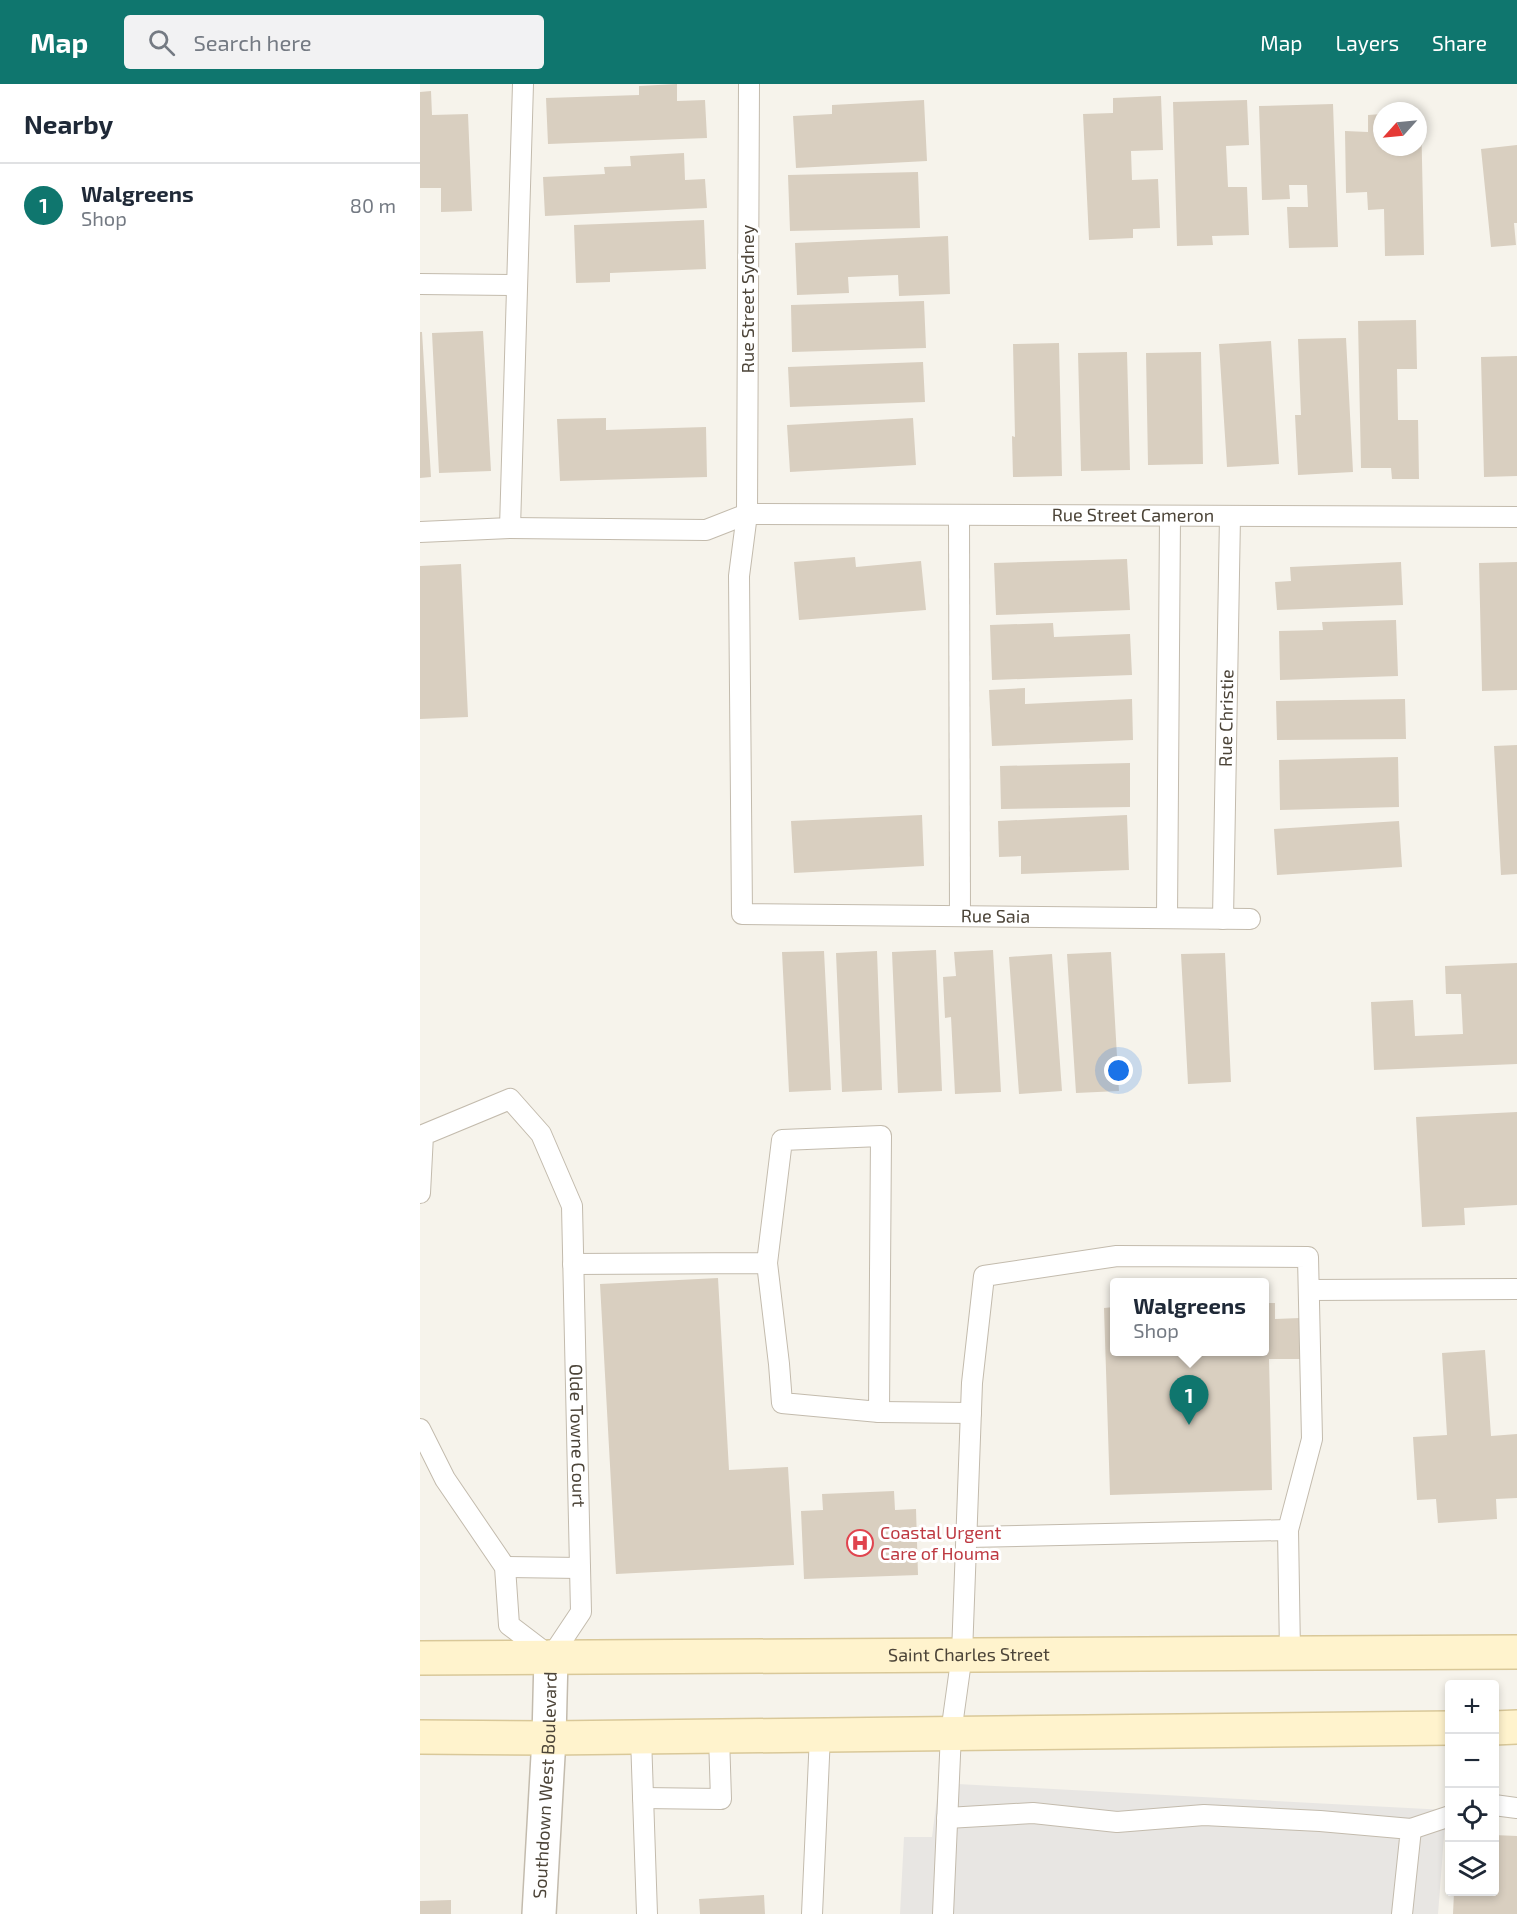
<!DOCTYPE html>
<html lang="en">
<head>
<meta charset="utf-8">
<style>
  body { margin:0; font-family:"Exo 2",sans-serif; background:#f2f2f3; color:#1f2937 }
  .controls { position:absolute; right:18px; bottom:18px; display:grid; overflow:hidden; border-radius:6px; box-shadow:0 3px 9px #0003 }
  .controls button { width:54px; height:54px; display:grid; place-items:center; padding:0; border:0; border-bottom:2px solid #e0e1e3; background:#fff; color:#1f2937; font:30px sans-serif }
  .compass { position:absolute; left:953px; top:18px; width:54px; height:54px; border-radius:50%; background:#fff; box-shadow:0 3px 9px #0003; rotate:243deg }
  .you { position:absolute; left:699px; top:987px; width:21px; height:21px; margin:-15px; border:4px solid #fff; border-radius:50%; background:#1a73e8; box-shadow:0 0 0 9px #1a73e833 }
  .badge { display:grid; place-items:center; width:39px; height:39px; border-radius:50%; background:#0f766e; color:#fff; font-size:20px; font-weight:700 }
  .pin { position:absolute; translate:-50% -50px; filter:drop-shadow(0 2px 3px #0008) }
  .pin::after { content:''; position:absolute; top:32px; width:21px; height:18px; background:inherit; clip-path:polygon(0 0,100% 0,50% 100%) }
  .popup { position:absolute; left:690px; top:1194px; width:159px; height:78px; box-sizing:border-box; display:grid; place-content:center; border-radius:6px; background:#fff; filter:drop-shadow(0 2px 4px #0005); font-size:20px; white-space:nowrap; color:#747a83 }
  .popup b { font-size:22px; color:#1f2937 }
  .popup::after { content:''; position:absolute; left:50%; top:100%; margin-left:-12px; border:12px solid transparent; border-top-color:#fff }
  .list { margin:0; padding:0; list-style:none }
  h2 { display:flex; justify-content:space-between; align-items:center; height:78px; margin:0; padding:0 24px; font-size:26px }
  h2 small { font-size:20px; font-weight:400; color:#747a83 }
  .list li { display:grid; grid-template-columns:39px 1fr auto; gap:18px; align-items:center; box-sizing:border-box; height:84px; padding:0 24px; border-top:2px solid #e0e1e3 }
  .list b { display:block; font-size:22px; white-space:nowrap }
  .list p { margin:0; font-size:20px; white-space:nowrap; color:#747a83 }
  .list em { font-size:20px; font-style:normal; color:#747a83 }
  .icon { flex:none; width:33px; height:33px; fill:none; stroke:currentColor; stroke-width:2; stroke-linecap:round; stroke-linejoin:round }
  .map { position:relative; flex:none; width:1097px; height:1830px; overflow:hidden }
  header { display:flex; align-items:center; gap:36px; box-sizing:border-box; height:84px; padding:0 30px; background:#0f766e; color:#fff }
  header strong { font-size:28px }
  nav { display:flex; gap:33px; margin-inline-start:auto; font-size:21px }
  .search { width:420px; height:54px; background:#f2f2f3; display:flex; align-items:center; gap:15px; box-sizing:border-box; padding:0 21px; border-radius:6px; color:#747a83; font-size:22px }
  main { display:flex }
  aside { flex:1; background:#fff }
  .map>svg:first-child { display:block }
</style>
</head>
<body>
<header>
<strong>Map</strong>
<div class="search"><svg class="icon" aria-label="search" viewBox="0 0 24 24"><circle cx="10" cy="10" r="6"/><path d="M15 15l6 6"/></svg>Search here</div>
<nav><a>Map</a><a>Layers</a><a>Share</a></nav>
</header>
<main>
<aside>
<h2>Nearby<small></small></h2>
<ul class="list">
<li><span class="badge">1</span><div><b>Walgreens</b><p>Shop</p></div><em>80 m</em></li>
</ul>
</aside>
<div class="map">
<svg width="1097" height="1830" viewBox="0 0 1097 1830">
  <rect width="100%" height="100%" fill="#f6f3eb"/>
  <path fill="#e8e6e3" d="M519,1699L1026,1726L1018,1830H480L484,1753H512Z"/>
  <path fill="#d9cfc0" d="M257,0V17L285,16L287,54L128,60L126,14L219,11V2Z
    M11,7L12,31L48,30L52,127L21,128V104H0V8Z
    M741,12L743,66L711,67L712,96L738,95L740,144L713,145V154L669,156L663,30L693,29V14Z
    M504,16L507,77L376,84L373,32L412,30V21Z
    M827,16L829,61L806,62L808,103H827L829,151L792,152L793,161L757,162L753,18Z
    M913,20L918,163L869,164L867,123H888L887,101H869L870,115L842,116L839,22Z
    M1001,29L1004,171L965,172L964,125L948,126L947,108L926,109L925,47L948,48V31L962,30V63H998V30Z
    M1097,61V139H1094L1096,161L1071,163L1061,65Z
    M264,69L265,96L285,95L287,124L125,132L123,93L185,90L184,83L211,82L210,72Z
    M498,88L500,144L370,147L368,91Z
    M284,136L286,185L190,189V198L156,199L154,141Z
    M528,152L530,210L479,212L478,191L428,193L429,209L377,211L375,159Z
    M504,217L506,264L372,268L371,221Z
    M996,236L997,285H977L978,336H998L999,395H972L971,384H941L938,237Z
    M63,247L71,387L19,389L12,249Z
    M0,248H2L11,393L0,394Z
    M926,254L933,388L878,391L875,331H881L878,255Z
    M851,257L859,380L807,383L799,260Z
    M639,259L642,392L593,393L592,352L595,353L593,260Z
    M707,268L710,386L661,387L658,269Z
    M781,268L783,380L728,381L726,269Z
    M1097,272V392L1064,393L1061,273Z
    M503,278L505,318L370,323L368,283Z
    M186,334V346L286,343L287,393L140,397L137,335Z
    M493,334L496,381L370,388L367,341Z
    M435,473L436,483L501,477L506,526L379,536L374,478Z
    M707,475L710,526L576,531L574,479Z
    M981,478L983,521L857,526L855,498L871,497L870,483Z
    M1097,478V606L1062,607L1059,479Z
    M41,480L48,633L0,635V482Z
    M976,536L978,592L860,596L859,547L903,546L902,538Z
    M633,539L634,553L710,550L712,591L572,596L570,541Z
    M605,604V620L712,615L713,656L572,662L569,606Z
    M985,615L986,655L857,656L856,617Z
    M1097,661V790L1081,791L1074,662Z
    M978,673L979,723L860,726L859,676Z
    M710,679V723L581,725L580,682Z
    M502,731L504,782L374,789L371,737Z
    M707,731L709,786L601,790V772L579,773L578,737Z
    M979,737L982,783L857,791L854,745Z
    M516,866L522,1007L478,1009L472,868Z
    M573,866L581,1008L535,1010L531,933L525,934L523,893L536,892L534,868Z
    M404,867L411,1006L369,1008L362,868Z
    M457,867L462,1006L422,1008L416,869Z
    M691,868L699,1007L656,1009L647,870Z
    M805,869L811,998L768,1000L761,870Z
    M632,870L642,1007L599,1010L589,873Z
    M1097,879V980L954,986L951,918L993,916L995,952L1043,950L1041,910H1026L1025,882Z
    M1097,1028V1121L1044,1124L1045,1141L1002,1143L996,1033Z
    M298,1194L309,1386L368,1383L374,1481L196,1490L180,1200Z
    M844,1219H855V1235L880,1234L881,1275H849L852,1406L690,1411L684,1224L694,1223V1268H844Z
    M1065,1266L1071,1352L1097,1350V1414L1076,1415L1077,1435L1018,1439L1016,1415L997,1416L993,1353L1027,1351L1022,1269Z
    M474,1407L475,1426L496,1425L498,1491L384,1495L381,1427L403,1426L402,1410Z
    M1074,1751L1097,1752V1830H1033L1034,1808H1074Z
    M344,1811L345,1830H280L279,1815Z
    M31,1816V1830H0V1817Z"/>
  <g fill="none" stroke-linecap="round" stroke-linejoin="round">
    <defs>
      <g id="lane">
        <path id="s1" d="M329,0L327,430L319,492L322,830L830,835"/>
        <path d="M0,200L97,201"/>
        <path d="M539,431L540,832"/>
        <path id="s2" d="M90,444L286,446L327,430L1097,433"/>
        <path d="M0,448L90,444L103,0"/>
        <path d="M747,834L750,432"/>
        <path id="s3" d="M803,835L810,432"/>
        <path id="s4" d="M0,1109L3,1051L90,1015L121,1050L152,1122L161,1528L131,1573L89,1541L85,1483L25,1395L0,1345"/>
        <path d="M153,1180L347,1179L359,1280L362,1319L459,1328L461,1052L362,1056L347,1179"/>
        <path d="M889,1206L1097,1205"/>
        <path d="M459,1328L551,1329"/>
        <path d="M547,1453L868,1446"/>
        <path d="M85,1483L160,1484"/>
        <path d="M221,1653L227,1830"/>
        <path d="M223,1714L301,1715L299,1652"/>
        <path d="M1074,1721L1097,1724"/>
        <path d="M527,1734L613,1729L697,1738L784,1731L900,1737L991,1745L982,1830"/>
        <path d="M991,1745L1030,1732"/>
        <path d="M392,1830L400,1651"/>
        <path d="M523,1830L531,1649L542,1570L552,1299L564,1192L697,1172L888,1173L892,1355L868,1446L870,1569"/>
      </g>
      <g id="street">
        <path id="s5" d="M119,1830L129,1654L131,1573"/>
      </g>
      <g id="secondary">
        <path id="s6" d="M0,1574L1097,1568"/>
        <path d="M1074,1644L1097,1643"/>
        <path d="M0,1653L129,1654L1030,1644"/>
      </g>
    </defs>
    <use href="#lane" stroke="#c3bbad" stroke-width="22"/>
    <use href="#street" stroke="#c3bbad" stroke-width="36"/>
    <use href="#secondary" stroke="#d9c899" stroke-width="36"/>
    <use href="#lane" stroke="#fff" stroke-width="20"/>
    <use href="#street" stroke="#fff" stroke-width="33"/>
    <use href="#secondary" stroke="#fff3cd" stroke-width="33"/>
  </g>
  <defs>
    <symbol id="hospital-ring" viewBox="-11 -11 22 22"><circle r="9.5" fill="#fff" stroke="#e0444e" stroke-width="1.5"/><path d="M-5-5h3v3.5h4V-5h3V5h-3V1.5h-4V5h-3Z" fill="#e0444e"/></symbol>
  </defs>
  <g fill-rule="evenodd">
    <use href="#hospital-ring" x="425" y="1444" width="30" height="30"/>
  </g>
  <g text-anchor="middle" stroke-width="6" stroke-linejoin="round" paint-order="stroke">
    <g font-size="18" fill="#4c4438" stroke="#fff">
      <text transform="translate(328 215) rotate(-90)" y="6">Rue Street Sydney</text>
      <text dy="6" stroke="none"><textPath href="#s2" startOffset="626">Rue Street Cameron</textPath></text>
      <text dy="6" stroke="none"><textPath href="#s3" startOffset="201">Rue Christie</textPath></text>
      <text dy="6" stroke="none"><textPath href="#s1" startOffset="1084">Rue Saia</textPath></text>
      <text dy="6" stroke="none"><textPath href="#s4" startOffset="507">Olde Towne Court</textPath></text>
      <text dy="6" stroke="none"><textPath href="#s6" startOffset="549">Saint Charles Street</textPath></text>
      <text dy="6" stroke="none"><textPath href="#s5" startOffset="129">Southdown West Boulevard</textPath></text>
    </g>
    <g font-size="18" fill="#be3a42" stroke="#fff" text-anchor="start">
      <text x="460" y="1455">Coastal Urgent<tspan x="460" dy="21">Care of Houma</tspan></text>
    </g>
  </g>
</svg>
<div class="controls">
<button>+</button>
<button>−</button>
<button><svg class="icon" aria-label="locate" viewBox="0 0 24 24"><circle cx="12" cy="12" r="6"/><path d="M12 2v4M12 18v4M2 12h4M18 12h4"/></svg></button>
<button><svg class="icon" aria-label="layers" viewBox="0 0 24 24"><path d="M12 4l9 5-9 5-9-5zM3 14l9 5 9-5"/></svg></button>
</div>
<svg class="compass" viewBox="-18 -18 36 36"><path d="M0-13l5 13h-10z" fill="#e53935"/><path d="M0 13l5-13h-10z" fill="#747a83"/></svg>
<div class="you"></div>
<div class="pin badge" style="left:769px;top:1341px">1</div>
<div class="popup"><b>Walgreens</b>Shop</div>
</div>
</main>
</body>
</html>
